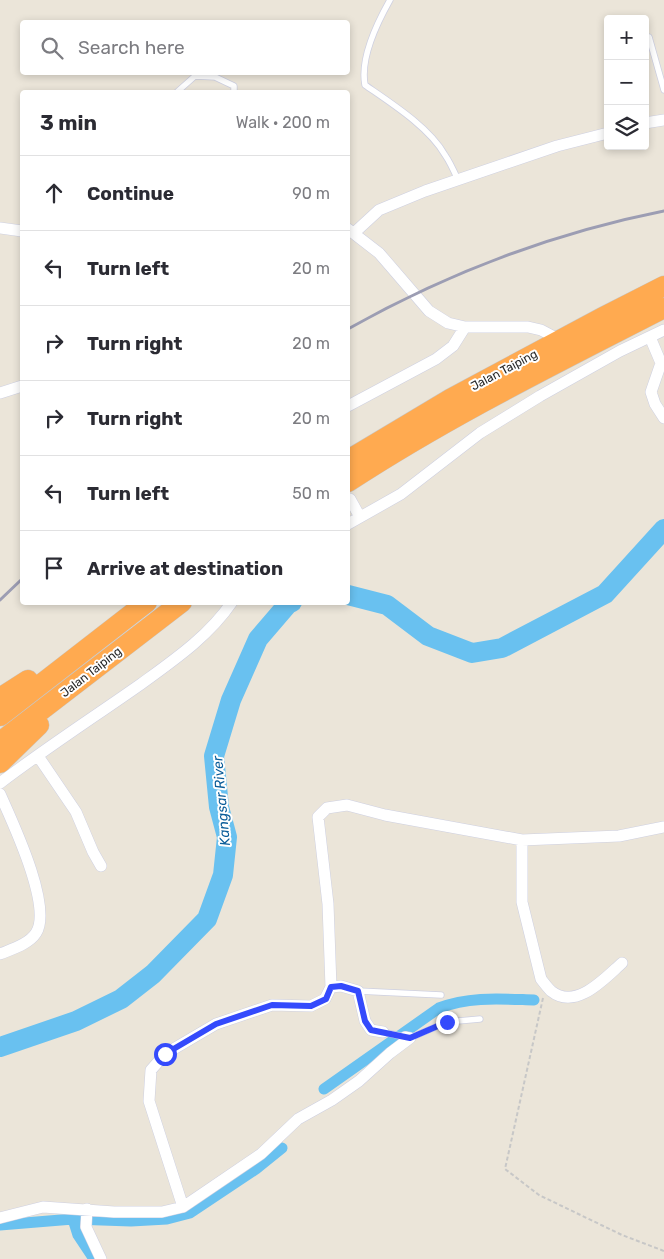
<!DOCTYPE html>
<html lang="en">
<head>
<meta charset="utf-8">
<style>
  body { margin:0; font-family:Rubik,sans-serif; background:#f7f7f7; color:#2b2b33 }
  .controls { position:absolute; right:15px; top:15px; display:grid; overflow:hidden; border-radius:5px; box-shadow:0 2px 8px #0003 }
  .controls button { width:45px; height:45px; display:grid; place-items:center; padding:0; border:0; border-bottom:1px solid #e1e1e2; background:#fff; color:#2b2b33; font:25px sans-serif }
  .stop { position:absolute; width:15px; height:15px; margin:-11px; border:4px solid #344afc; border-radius:50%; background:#fff }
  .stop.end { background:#344afc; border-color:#fff; box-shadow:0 1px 5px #0008 }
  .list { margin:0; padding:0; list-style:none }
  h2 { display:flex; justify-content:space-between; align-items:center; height:65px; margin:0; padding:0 20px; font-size:21px }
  h2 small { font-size:16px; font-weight:400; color:#7c7c81 }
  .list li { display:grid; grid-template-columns:32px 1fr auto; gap:15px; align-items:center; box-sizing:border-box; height:75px; padding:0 20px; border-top:1px solid #e1e1e2 }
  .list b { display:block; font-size:19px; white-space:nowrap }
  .list em { font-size:16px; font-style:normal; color:#7c7c81 }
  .icon { flex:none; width:28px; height:28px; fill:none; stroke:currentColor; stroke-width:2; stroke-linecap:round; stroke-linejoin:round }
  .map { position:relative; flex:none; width:664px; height:1259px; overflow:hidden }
  .search { position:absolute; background:#fff; box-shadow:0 2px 8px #0003; left:20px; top:20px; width:330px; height:55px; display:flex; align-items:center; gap:12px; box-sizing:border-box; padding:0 18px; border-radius:5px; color:#7c7c81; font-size:19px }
  .panel { position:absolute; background:#fff; box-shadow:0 2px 8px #0003; left:20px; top:90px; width:330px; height:515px; border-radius:5px }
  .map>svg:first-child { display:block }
</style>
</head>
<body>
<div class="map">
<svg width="664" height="1259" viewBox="0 0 664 1259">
  <rect width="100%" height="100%" fill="#ebe5d9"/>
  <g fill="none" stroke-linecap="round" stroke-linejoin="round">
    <path stroke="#69c1f0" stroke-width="11" d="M324,1089L439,1008C470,996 502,999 534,1000
      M73,1219L78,1235L94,1259
      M0,1225L73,1219L131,1221L167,1219L190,1213L256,1169L282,1148"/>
    <path stroke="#69c1f0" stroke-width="20" d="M348,595L387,605L428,636L472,653L502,648L605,594L664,529
      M0,1047L76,1021L121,999L153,974L207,919L223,875L227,837L219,807L214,756L231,700L258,639L288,604L292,602"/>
    <defs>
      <path id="lane" d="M390,0C377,23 360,59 365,85C391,103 429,127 445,155C450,162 454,171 458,180
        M649,37L664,90
        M177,92L195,76L215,77L234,86V92
        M358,991L441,995
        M383,1032L405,1037
        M410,1038L447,1022L480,1019"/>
      <path id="street" d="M645,123L664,120
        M0,228L22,231
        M348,229L379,253L429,311L448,323L465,327H528L541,330L560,340
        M354,233L379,210L425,191L557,146L608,133
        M650,337L661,363L651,392L655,404L664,418
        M0,393L22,386
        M348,406L436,359L453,346L465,327
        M350,499L360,517
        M348,524L401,494L480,433L540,396L620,351L664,330
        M38,756L76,812L93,852L101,866
        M0,783C46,748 94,717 141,684C174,660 209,636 232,602
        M0,794C12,821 53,907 36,933C29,944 12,949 0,954
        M522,840V902L541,979C544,983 548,988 551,991C576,1011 605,978 622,963
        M331,987L328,904L318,817L327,808L347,805L385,815L522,840L619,836L664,827
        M183,1207L149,1101L151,1070L165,1054L216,1024L272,1005L311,1006L325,999L331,987L341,986L358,991L365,1021L371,1030L383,1032
        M87,1209L86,1227L101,1259
        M0,1218L43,1207L114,1212H162L183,1207L261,1154L298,1119L332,1100L359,1081L390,1053L410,1038L405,1037"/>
      <path id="highway" d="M348,460L450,399L603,317L664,286
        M348,482C449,416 557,363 664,308
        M0,698L28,680
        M0,716L147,602
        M0,742L182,602
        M0,763L39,725"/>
    </defs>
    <use href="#lane" stroke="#ced0e1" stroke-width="7"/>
    <use href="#street" stroke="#ced0e1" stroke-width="12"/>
    <use href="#highway" stroke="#c7c7c7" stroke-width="21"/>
    <path stroke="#c7c7c7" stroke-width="2" stroke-dasharray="4 2.5" stroke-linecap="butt" d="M543,998L505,1169L539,1195L622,1235L664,1251"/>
    <use href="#lane" stroke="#fff" stroke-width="5.5"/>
    <use href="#street" stroke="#fff" stroke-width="11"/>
    <use href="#highway" stroke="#ffaa50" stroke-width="20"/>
    <path stroke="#9c9db3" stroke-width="3" d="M348,329C446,274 553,233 664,211
      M0,600L22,579"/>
  </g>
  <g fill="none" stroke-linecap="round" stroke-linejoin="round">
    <path stroke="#344afc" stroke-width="6" d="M165,1054L216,1024L272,1005L311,1006L326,999L331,987L341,986L358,991L365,1021L371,1030L410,1038L447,1022"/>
  </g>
  <g text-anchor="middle" stroke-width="4" stroke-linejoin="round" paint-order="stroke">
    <g font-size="12" fill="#282828" stroke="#fff">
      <text transform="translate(504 370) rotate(-28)" y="4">Jalan Taiping</text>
      <text transform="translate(91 672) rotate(-38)" y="4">Jalan Taiping</text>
    </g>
    <g font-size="14" font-style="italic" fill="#0b5d99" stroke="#fff">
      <text transform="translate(221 801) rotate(-95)" y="5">Kangsar River</text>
    </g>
  </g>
</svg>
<div class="controls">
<button>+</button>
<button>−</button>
<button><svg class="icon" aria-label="layers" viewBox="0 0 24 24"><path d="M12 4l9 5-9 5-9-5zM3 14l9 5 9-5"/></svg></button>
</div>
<div class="stop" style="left:165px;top:1054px"></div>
<div class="stop end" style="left:447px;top:1022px"></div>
<div class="search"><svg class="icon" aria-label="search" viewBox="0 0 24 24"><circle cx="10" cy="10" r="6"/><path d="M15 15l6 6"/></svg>Search here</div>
<section class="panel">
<h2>3 min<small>Walk · 200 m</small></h2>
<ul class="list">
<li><svg class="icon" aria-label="ahead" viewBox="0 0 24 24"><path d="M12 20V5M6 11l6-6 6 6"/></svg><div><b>Continue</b></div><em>90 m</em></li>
<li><svg class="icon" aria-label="left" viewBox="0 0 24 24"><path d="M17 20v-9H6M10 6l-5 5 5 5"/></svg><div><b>Turn left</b></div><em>20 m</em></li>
<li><svg class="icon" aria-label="right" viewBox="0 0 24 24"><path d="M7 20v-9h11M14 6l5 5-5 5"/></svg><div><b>Turn right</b></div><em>20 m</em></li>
<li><svg class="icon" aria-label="right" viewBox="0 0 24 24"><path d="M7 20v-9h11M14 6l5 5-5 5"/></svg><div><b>Turn right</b></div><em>20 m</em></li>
<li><svg class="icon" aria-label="left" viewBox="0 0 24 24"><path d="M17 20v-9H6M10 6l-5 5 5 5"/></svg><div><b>Turn left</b></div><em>50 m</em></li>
<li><svg class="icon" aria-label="arrive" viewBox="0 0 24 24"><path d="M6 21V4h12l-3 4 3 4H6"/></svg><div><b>Arrive at destination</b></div></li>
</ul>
</section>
</div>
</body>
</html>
